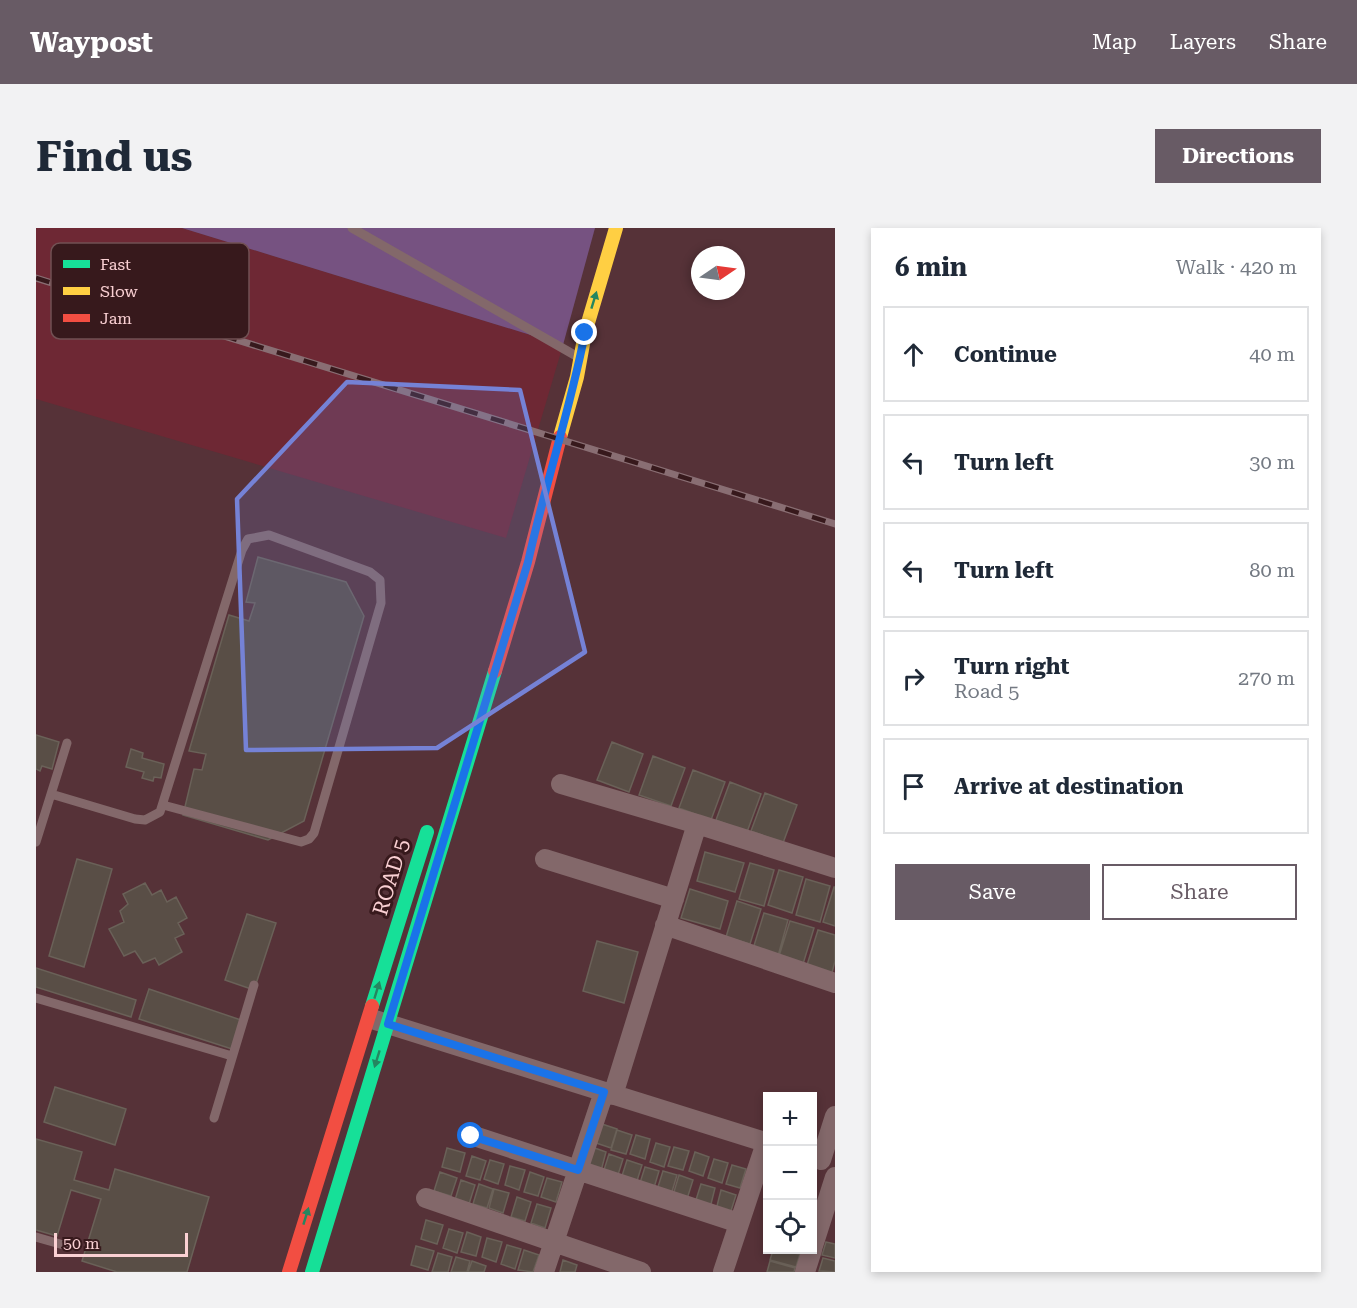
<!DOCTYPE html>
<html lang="en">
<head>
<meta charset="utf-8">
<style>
  body { margin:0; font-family:"Roboto Serif",serif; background:#f2f2f3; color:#1f2937 }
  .controls { position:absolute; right:18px; bottom:18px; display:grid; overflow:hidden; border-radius:0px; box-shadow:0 3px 9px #0003 }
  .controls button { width:54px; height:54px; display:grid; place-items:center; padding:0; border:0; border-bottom:2px solid #e0e1e3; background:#fff; color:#1f2937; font:30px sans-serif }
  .compass { position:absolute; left:655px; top:18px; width:54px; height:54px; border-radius:50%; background:#fff; box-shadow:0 3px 9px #0003; rotate:77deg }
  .scale { position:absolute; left:18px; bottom:15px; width:134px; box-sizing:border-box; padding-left:6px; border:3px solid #fad0d3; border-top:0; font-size:16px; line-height:21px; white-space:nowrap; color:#fad0d3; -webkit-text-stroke:4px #37191c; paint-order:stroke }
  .stop { position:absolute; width:18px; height:18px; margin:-14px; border:4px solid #1a73e8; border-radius:50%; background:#fff }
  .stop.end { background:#1a73e8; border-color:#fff; box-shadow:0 2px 6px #0008 }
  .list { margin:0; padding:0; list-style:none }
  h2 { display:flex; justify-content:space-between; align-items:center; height:78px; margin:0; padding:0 24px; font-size:26px }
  h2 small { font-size:20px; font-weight:400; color:#747a83 }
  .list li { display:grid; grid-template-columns:39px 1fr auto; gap:18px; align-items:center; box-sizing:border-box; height:96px; margin:0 12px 12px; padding:0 12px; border:2px solid #e0e1e3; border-radius:0px }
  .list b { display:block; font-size:22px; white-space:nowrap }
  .list p { margin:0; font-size:20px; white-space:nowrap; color:#747a83 }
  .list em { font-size:20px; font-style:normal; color:#747a83 }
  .actions { display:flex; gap:12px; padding:18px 24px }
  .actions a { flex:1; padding:14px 0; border:2px solid #685b65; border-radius:0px; text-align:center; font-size:21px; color:#685b65 }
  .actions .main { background:#685b65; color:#fff }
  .icon { flex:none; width:33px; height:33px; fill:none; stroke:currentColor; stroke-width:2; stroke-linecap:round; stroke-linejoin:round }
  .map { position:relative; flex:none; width:799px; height:1044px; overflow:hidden; border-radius:0px }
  header { display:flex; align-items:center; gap:36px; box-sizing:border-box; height:84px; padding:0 30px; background:#685b65; color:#fff }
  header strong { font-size:28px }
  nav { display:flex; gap:33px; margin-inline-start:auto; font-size:21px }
  .intro { display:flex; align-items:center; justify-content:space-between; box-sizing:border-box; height:144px; padding:0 36px }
  h1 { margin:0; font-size:42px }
  .button { padding:15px 27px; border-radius:0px; background:#685b65; color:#fff; font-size:21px; font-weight:700 }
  main { display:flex; gap:36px; padding:0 36px }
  aside { flex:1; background:#fff; border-radius:0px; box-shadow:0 3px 9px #0003 }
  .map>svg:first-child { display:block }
</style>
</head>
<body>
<header>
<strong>Waypost</strong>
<nav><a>Map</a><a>Layers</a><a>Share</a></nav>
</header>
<div class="intro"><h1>Find us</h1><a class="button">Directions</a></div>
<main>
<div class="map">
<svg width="799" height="1044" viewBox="0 0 799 1044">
  <rect width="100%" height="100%" fill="#563238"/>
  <path fill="#6e2834" d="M0,0H146L527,117L470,310L0,171Z"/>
  <path fill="#765281" d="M146,0H559L527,117Z"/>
  <path fill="#594e46" stroke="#6a6158" stroke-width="1.5" d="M222,329L310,354L328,388L268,593L232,612L147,587L158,541L166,542L170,526L153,523L193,387L213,393L219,375L210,374Z
    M0,507L23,514L16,541L6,538L4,543L0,541Z
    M576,514L607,526L593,564L561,552Z
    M95,521L107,525L106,530L128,536L125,550L118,549L117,553L106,550L108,544L90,539Z
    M617,528L649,540L635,578L603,567Z
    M657,542L689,554L675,592L643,580Z
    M694,554L725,566L711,604L680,592Z
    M729,565L761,577L747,615L715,603Z
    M669,624L708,635L699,664L661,653Z
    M41,631L76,641L48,739L13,728Z
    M714,635L738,642L728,678L703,671Z
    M743,642L767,649L756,685L732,677Z
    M770,651L794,658L784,694L760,687Z
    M109,655L116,667L125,662L131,674L140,669L151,690L142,695L148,706L139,710L146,724L123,737L119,730L107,735L99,723L88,728L73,701L88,694L84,683L92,676L87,666Z
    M798,659H799V698L787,694Z
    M654,661L692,673L684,701L645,690Z
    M701,673L725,681L714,716L690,709Z
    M728,685L752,692L742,728L717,721Z
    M211,686L240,695L218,762L189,752Z
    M754,693L778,700L767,736L743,728Z
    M782,702L799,707V733L796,745L771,737Z
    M561,713L602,724L588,775L547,763Z
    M0,740L100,772L95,789L0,759Z
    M113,761L205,792L196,821L103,791Z
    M19,859L90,881L79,917L8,894Z
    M566,896L581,901L575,920L560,915Z
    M581,902L596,907L590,926L575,922Z
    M600,907L614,911L609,931L594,926Z
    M0,911L46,924L38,952L73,962L79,941L173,969L151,1044H81L46,1033L65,971L35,962L21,1008L0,1002Z
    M620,915L634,919L628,939L614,934Z
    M556,919L570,924L565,943L550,939Z
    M638,919L653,923L647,942L632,938Z
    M411,920L429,925L424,944L406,939Z
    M659,924L673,929L667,948L653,943Z
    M573,926L587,931L581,950L567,945Z
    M436,928L450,933L444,952L430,948Z
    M678,931L692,935L686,955L672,950Z
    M454,932L468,936L462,956L448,951Z
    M591,932L606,937L600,956L585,951Z
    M696,937L710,941L704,960L690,956Z
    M474,938L489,942L483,962L469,957Z
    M609,939L623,943L617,963L603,958Z
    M627,943L641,947L635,967L621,962Z
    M404,944L421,950L415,968L398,963Z
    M494,944L508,949L502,968L488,964Z
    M643,947L657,952L651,971L637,967Z
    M511,950L526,954L520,974L505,969Z
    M425,952L439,957L433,976L419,972Z
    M443,956L457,961L451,980L437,976Z
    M665,956L679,960L674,980L659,975Z
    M458,961L473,965L467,985L453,980Z
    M685,962L700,967L694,986L680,982Z
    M481,969L495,974L489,993L475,989Z
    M501,976L515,980L509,1000L495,995Z
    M390,992L407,997L401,1016L385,1011Z
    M413,1001L427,1005L421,1025L407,1020Z
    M431,1004L445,1009L440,1028L425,1024Z
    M451,1010L466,1014L460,1034L446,1029Z
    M790,1014L799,1016V1030L786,1027Z
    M471,1017L485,1021L479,1041L465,1036Z
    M380,1018L398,1023L392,1042L375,1037Z
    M488,1022L503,1027L497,1044L482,1042Z
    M737,1022L764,1026L760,1039L734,1032Z
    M402,1025L416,1029L412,1044H396Z
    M420,1029L434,1033L431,1044H415Z
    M787,1030L799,1033V1044L783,1043Z
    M527,1032L541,1037L539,1044H524Z
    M436,1033L450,1038L448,1044H432Z
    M734,1033L759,1040L758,1044H731Z"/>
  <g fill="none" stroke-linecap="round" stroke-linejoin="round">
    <path stroke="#83686a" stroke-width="9" d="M316,0L542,129
      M15,566L99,591L109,592L124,584L206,322L212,311L233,307L334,344L344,352L345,375L278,605L273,611L265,614L127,577
      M0,614L31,515
      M0,770L196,828
      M178,890L218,757
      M0,1009L31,1018"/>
    <path stroke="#83686a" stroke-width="20" d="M525,556L661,596L577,867
      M661,596L799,640
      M509,631L638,671
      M629,697L799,755
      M339,792L732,915
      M435,907L703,995
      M785,932L799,888
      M390,970L605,1044
      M776,1021L799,949
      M508,1044L568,864
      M687,1044L730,915
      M769,1044L776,1022"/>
    <path stroke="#16e098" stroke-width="14" d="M336,778L391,604
      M276,1044L459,443"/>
    <path stroke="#ffcf43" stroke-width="14" d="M524,209L541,149L549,105L580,0"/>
    <path stroke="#f24e42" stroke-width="14" d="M459,443L492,334L524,209
      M253,1044L336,778"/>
    <defs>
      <path id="rail" d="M0,50L799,296"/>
    </defs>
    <use href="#rail" stroke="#896e73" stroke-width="7"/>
    <use href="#rail" stroke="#37191c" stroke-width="4.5" stroke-dasharray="14" stroke-linecap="butt"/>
  </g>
  <defs><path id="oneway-solid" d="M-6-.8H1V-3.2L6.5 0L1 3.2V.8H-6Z" transform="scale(1.5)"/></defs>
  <g fill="#258660">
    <use href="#oneway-solid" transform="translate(558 72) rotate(-73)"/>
    <use href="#oneway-solid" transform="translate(341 762) rotate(-73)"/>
    <use href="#oneway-solid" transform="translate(341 831) rotate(107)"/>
    <use href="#oneway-solid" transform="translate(270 988) rotate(-73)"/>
  </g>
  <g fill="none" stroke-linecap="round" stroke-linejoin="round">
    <path stroke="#1a73e8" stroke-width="8" d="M435,908L542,942L568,864L352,796L492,334C509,257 534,182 549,105"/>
  </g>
  <path fill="#7582d6" fill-opacity="0.2" stroke="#7582d6" stroke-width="4.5" stroke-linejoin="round" d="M311,154L484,162L549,424L401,520L210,522L201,271Z"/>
  <g text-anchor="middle" stroke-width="6" stroke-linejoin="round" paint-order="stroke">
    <g font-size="21" fill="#fad0d3" stroke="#37191c">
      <text transform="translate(355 649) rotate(-73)" y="7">ROAD 5</text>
    </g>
  </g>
  <rect x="15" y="15" width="198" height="96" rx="9" fill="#37191c" stroke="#725053" stroke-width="1.5"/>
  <rect x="27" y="32" width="27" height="8" fill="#16e098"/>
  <rect x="27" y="59" width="27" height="8" fill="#ffcf43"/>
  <rect x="27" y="86" width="27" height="8" fill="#f24e42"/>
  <g font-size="16" fill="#fad0d3">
    <text x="64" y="42">Fast</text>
    <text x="64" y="69">Slow</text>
    <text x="64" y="96">Jam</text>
  </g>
</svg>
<div class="controls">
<button>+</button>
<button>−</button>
<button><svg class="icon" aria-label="locate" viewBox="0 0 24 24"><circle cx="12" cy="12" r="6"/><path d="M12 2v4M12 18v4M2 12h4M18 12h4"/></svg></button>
</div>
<svg class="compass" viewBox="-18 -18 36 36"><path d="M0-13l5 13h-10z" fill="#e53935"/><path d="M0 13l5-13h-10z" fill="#747a83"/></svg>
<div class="scale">50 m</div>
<div class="stop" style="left:435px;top:908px"></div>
<div class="stop end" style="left:549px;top:105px"></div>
</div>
<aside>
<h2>6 min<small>Walk · 420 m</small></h2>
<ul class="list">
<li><svg class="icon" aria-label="ahead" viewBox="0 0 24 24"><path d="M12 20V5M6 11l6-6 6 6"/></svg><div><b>Continue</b></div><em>40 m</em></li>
<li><svg class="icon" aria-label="left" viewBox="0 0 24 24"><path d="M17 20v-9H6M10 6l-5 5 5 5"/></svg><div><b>Turn left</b></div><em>30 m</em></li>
<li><svg class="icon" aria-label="left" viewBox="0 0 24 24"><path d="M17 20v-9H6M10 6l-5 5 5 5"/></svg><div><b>Turn left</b></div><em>80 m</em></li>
<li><svg class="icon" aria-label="right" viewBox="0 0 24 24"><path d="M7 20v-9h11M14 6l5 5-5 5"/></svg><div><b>Turn right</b><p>Road 5</p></div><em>270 m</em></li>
<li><svg class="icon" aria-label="arrive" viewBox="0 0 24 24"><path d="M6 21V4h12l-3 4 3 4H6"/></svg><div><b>Arrive at destination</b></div></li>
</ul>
<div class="actions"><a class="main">Save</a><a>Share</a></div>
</aside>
</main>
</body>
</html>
